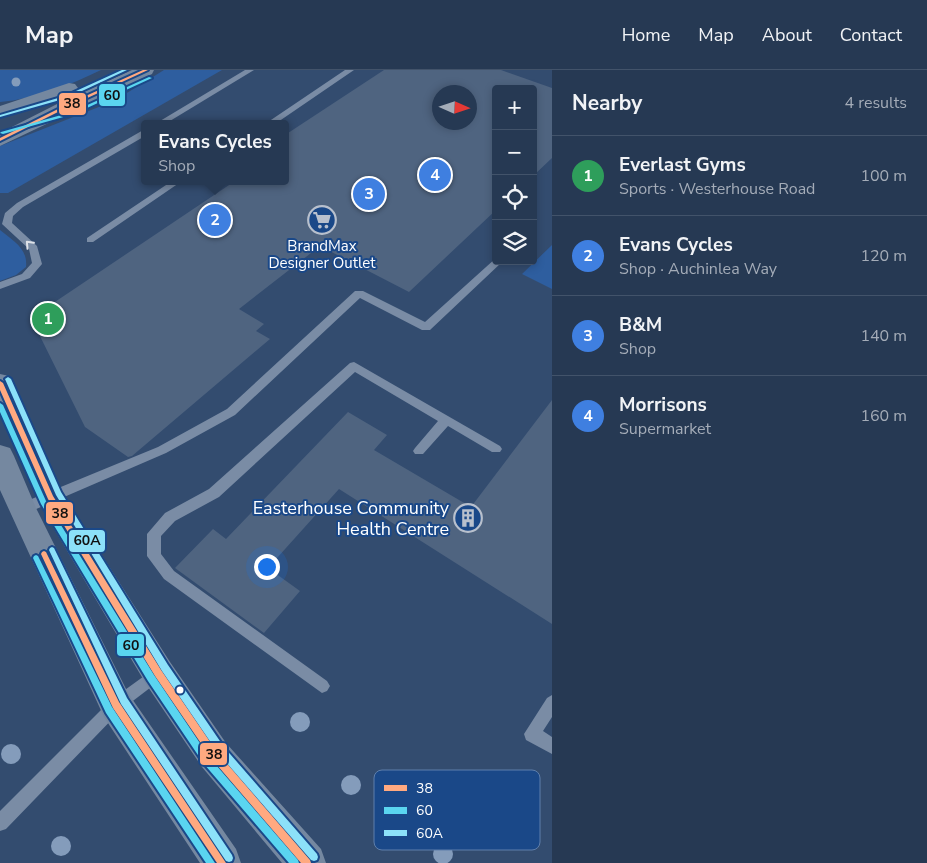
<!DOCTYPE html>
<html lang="en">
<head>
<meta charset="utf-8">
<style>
  body { margin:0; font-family:"Nunito Sans",sans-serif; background:#2e405a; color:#f1f3f6 }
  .controls { position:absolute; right:15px; top:15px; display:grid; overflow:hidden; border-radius:5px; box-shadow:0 2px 8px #0003 }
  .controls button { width:45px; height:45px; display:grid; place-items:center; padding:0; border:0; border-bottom:1px solid #42536a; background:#263953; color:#f1f3f6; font:25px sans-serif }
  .compass { position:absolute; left:432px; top:15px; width:45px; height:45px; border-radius:50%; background:#263953; box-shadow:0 2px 8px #0003; rotate:93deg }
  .you { position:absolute; left:266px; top:496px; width:18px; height:18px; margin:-12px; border:4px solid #fff; border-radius:50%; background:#1a73e8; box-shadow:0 0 0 8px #1a73e833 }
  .badge { display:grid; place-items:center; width:32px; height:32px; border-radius:50%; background:#e797bd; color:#fff; font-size:16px; font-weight:700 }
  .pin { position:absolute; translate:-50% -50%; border:2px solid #fff; box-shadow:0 1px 5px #0006 }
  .popup { position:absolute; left:141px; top:50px; width:148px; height:65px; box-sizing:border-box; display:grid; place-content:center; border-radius:5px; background:#263953; filter:drop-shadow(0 1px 4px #0005); font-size:16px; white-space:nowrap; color:#a4acb8 }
  .popup b { font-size:19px; color:#f1f3f6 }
  .popup::after { content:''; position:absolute; left:50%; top:100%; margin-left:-10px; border:10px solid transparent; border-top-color:#263953 }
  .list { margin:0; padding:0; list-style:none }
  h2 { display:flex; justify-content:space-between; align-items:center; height:65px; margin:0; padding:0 20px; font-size:21px }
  h2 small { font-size:16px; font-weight:400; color:#a4acb8 }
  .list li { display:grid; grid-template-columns:32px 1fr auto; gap:15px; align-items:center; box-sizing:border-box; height:80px; padding:0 20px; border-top:1px solid #42536a }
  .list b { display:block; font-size:19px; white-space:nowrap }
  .list p { margin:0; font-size:16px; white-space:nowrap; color:#a4acb8 }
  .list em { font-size:16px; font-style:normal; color:#a4acb8 }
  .icon { flex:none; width:28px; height:28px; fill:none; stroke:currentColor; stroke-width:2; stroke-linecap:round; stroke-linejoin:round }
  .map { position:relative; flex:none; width:552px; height:793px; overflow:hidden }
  header { display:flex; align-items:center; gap:30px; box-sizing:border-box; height:70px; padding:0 25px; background:#263953; border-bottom:1px solid #42536a }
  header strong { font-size:24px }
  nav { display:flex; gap:28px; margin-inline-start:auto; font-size:18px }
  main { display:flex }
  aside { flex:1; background:#263953 }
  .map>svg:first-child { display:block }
</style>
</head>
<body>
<header>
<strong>Map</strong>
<nav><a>Home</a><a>Map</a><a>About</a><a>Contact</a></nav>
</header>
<main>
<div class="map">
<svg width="552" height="793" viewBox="0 0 552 793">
  <rect width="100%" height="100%" fill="#334c6f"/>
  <path fill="#2e5e9f" d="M0,0H101C70,15 35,29 0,32Z
    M164,0H222L8,123H0V76L114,31Z
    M0,160C13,171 28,178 26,197L16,205L0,211Z
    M552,175V219L522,204Z"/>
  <path fill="#4f6480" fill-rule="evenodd" d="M384,0H501L552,18V88L533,106V19H496V140L409,222L320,176L239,239L264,254L256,261L270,269L132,386L128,387L85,357L31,248L235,111H285V65ZM440,22H470V52H440Z
    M552,330V554L339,419L268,498L300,521L264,563L175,498L213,459L226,469L348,342L387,365L374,380L471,437Z"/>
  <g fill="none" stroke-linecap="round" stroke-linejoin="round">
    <path fill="#7a8ca5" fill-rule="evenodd" d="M245,0H254L165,54H155Z
      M345,0H354L275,54H265Z
      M145,59V66L23,137L13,146L12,153L37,176L42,194L30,208L0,219V212L22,204L32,193L29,179L2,154L5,143L17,133Z
      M172,111H182L93,172H87V168Z
      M496,188V191H502L501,193L430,260H422L360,228L235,345L166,383L27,443L22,444L17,443L15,439L17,435L158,377L227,339L355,221H363L425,252Z
      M354,292L500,376L502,379L500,382H492L448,356L423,384H415L413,381L415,378L438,351L355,302L219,427L175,451L161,466V484L174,501L327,611L330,616L327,621L322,623L164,509L147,486V464L165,443L209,419L350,293Z
      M158,596L163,598L166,603L163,608L121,640L6,759L0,761V741L111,630Z
      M552,625V647L543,661L552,667V684L526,670L524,664L547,628Z"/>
    <path fill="#7588a0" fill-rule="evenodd" d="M132,0H154L152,4L0,76V63L63,31Z
      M69,13L75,14L78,18L75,22L0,47V36Z
      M0,304L9,306L13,313L61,421L170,592L226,673L321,779L326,793H282L202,697L146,614L40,435L0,343Z
      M0,375L10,378L14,386L36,438L128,623L236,779L241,793H200L104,647L0,420Z"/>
    <defs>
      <path id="bus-1" d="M143,0H148L70,36L0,71V68L68,34Z
        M0,311L3,313L53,426L161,600L217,682L310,790L311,793H301L211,688L155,606L48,429L0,320Z
        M44,481L46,482L119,632L226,793H217L113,638L41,484L42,482Z"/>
      <path id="bus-2" d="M149,7L152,8L74,44L3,64L0,63L1,62L72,42Z
        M0,333L3,335L46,431L154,605L210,688L298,790L299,793H289L204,694L148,611L41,434L0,342Z
        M36,485L38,486L112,637L215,793H206L106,643L33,488L34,486Z"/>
      <path id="bus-3" d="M122,0H127L67,28L0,47V45L65,26Z
        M8,307L11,309L61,422L168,595L224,677L317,784L318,787L317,790L314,791L311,790L218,683L162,601L56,425L5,309Z
        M52,477L54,478L127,628L232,785L233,788L232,791L229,792L226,791L121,634L49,480L50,478Z"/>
    </defs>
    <use href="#bus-1" stroke="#1a4888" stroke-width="4"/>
    <use href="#bus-2" stroke="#1a4888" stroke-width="4"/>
    <use href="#bus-3" stroke="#1a4888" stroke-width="4"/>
    <use href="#bus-1" fill="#ffa980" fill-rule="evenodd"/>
    <use href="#bus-2" fill="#5ad5f0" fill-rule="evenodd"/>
    <use href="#bus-3" fill="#8ce1f9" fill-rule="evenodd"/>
  </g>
  <g fill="#849cbb">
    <circle cx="16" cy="12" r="4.5"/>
    <circle cx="300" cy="652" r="10"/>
    <circle cx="11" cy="684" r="10"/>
    <circle cx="351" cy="715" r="10"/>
    <circle cx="400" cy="762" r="10"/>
    <circle cx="61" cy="776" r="10"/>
    <circle cx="443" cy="784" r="10"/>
  </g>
  <defs><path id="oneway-chevron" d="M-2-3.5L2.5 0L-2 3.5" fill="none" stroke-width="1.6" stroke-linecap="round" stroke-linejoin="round" transform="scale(1.25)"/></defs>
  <use stroke="#dee2e8" href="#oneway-chevron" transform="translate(29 174) rotate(-133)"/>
  <defs>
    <symbol id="supermarket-ring" viewBox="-11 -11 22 22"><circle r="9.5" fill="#1a4888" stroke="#b8c0cd" stroke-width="1.5"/><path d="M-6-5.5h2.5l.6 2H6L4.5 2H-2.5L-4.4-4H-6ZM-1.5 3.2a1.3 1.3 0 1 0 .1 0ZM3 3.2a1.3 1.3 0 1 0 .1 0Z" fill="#b8c0cd"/></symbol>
    <symbol id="building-ring" viewBox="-11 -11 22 22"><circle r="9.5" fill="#1a4888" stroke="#b8c0cd" stroke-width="1.5"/><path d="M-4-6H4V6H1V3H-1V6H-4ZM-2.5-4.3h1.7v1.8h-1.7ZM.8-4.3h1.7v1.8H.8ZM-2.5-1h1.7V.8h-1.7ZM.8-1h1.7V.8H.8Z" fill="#b8c0cd"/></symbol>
  </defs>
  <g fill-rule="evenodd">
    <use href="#supermarket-ring" x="306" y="134" width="32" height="32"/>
    <use href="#building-ring" x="452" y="432" width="32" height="32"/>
  </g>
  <circle fill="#fff" stroke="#1a4888" stroke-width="2" cx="180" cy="620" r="4.5"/>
  <g text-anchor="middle" stroke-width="4" stroke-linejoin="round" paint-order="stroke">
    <g font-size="15" fill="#fff" stroke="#1a4888">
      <text x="322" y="181">BrandMax<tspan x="322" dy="17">Designer Outlet</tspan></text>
    </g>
    <g font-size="18" fill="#fff" stroke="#1a4888" text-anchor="end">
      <text x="449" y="444">Easterhouse Community<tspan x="449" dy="21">Health Centre</tspan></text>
    </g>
  </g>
  <rect x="374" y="700" width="166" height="80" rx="8" fill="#1a4888" stroke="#5f7fac" stroke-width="1"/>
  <rect x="384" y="715" width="23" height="6" fill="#ffa980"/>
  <rect x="384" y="737" width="23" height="7" fill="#5ad5f0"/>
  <rect x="384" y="760" width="23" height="6" fill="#8ce1f9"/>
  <g font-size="14" fill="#fff">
    <text x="416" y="723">38</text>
    <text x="416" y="745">60</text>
    <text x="416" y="768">60A</text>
  </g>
  <g stroke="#1a4888" stroke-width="2">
    <rect x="98" y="13" width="28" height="24" rx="5" fill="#5ad5f0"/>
    <rect x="58" y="22" width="29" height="24" rx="5" fill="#ffa980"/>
    <rect x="45" y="431" width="29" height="24" rx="5" fill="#ffa980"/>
    <rect x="68" y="459" width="38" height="24" rx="5" fill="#8ce1f9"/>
    <rect x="116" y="563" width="29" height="24" rx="5" fill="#5ad5f0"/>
    <rect x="199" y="672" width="29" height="24" rx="5" fill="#ffa980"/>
  </g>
  <g font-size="14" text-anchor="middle" font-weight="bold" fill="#111">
    <text x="112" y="30">60</text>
    <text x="72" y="38">38</text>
    <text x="60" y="448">38</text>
    <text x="87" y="475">60A</text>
    <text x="131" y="580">60</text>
    <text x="214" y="689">38</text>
  </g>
</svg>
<div class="controls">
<button>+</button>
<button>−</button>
<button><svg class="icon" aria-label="locate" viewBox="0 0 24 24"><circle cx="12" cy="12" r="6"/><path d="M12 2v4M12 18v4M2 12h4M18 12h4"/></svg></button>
<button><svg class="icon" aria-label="layers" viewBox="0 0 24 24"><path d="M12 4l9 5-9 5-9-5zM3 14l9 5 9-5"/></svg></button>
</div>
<svg class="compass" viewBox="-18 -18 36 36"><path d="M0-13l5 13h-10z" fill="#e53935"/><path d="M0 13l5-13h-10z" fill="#a4acb8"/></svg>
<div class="you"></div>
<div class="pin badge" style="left:48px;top:249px;background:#2e9e5b">1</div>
<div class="pin badge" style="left:215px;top:150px;background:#3f7fe0">2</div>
<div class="popup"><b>Evans Cycles</b>Shop</div>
<div class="pin badge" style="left:369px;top:124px;background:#3f7fe0">3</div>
<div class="pin badge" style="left:435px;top:105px;background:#3f7fe0">4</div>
</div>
<aside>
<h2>Nearby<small>4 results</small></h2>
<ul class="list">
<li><span class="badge" style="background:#2e9e5b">1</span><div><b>Everlast Gyms</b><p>Sports · Westerhouse Road</p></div><em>100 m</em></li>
<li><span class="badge" style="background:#3f7fe0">2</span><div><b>Evans Cycles</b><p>Shop · Auchinlea Way</p></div><em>120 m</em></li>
<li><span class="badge" style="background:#3f7fe0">3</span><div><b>B&amp;M</b><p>Shop</p></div><em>140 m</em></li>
<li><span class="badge" style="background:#3f7fe0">4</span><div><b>Morrisons</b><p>Supermarket</p></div><em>160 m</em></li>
</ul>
</aside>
</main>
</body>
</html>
